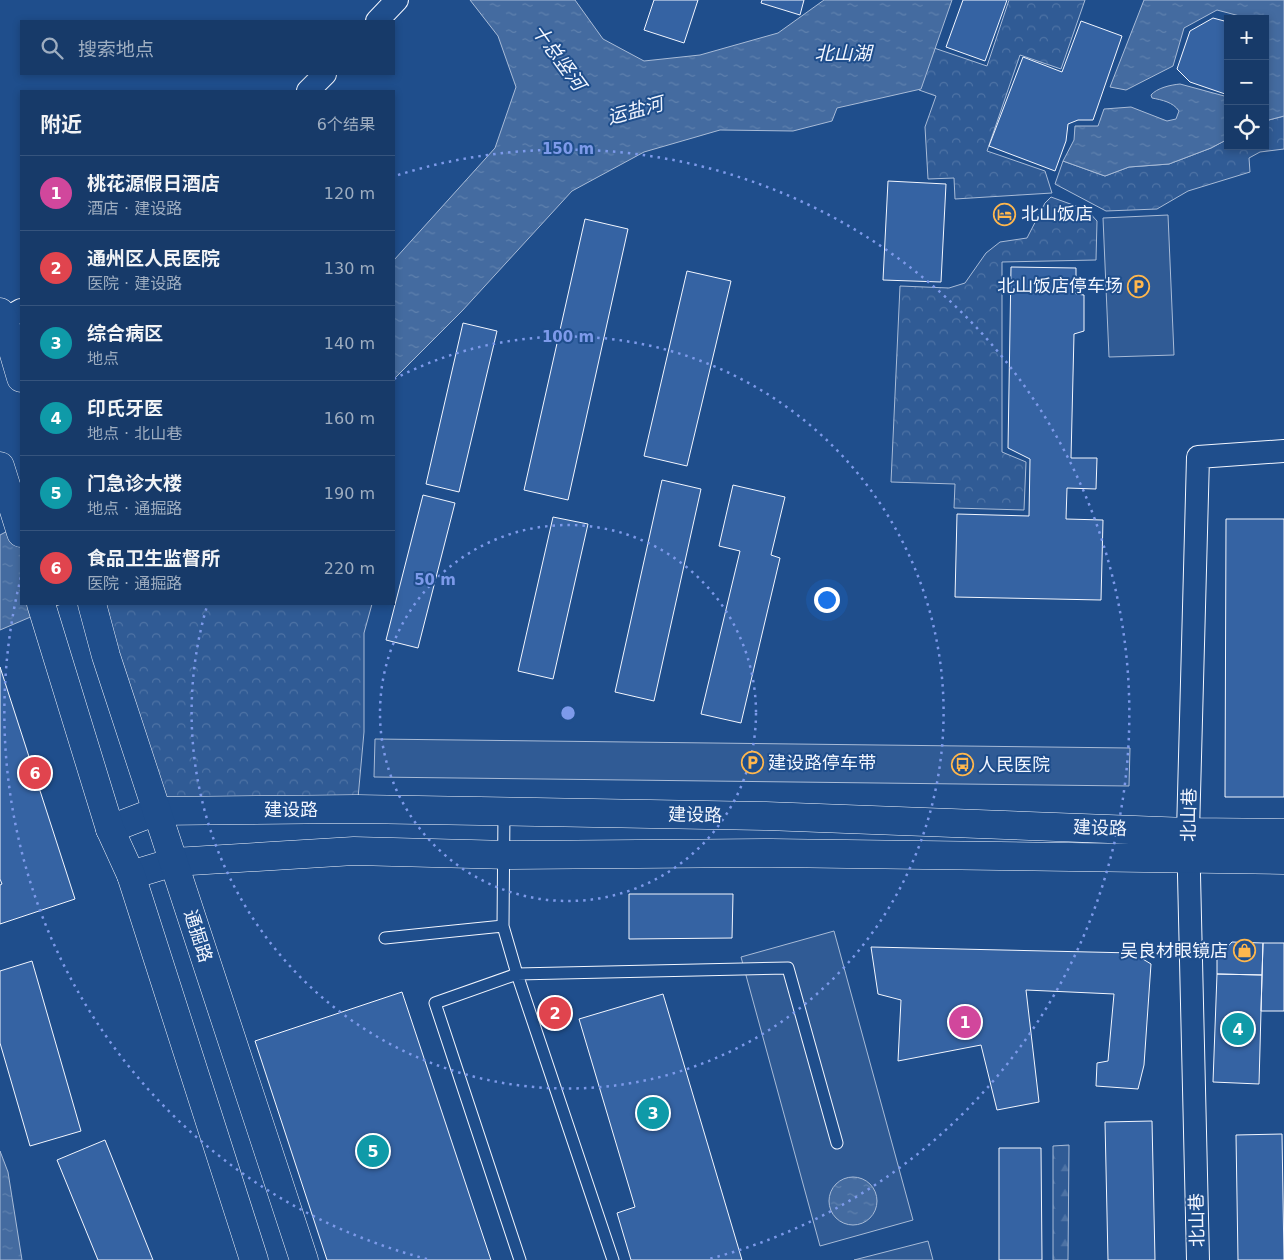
<!DOCTYPE html>
<html lang="zh">
<head>
<meta charset="utf-8">
<style>
  body { margin:0; font-family:"DejaVu Sans","Noto Sans SC",sans-serif; background:#20416f; color:#f1f3f6 }
  .controls { position:absolute; right:15px; top:15px; display:grid; overflow:hidden; border-radius:0px; box-shadow:0 2px 8px #0003 }
  .controls button { width:45px; height:45px; display:grid; place-items:center; padding:0; border:0; border-bottom:1px solid #36547d; background:#173a69; color:#f1f3f6; font:25px sans-serif }
  .you { position:absolute; left:826px; top:599px; width:18px; height:18px; margin:-12px; border:4px solid #fff; border-radius:50%; background:#1a73e8; box-shadow:0 0 0 8px #1a73e833 }
  .badge { display:grid; place-items:center; width:32px; height:32px; border-radius:50%; background:#d6ab8b; color:#fff; font-size:16px; font-weight:700 }
  .pin { position:absolute; translate:-50% -50%; border:2px solid #fff; box-shadow:0 1px 5px #0006 }
  .list { margin:0; padding:0; list-style:none }
  h2 { display:flex; justify-content:space-between; align-items:center; height:65px; margin:0; padding:0 20px; font-size:21px }
  h2 small { font-size:16px; font-weight:400; color:#9eadc0 }
  .list li { display:grid; grid-template-columns:32px 1fr auto; gap:15px; align-items:center; box-sizing:border-box; height:75px; padding:0 20px; border-top:1px solid #36547d }
  .list b { display:block; font-size:19px; white-space:nowrap }
  .list p { margin:0; font-size:16px; white-space:nowrap; color:#9eadc0 }
  .list em { font-size:16px; font-style:normal; color:#9eadc0 }
  .icon { flex:none; width:28px; height:28px; fill:none; stroke:currentColor; stroke-width:2; stroke-linecap:round; stroke-linejoin:round }
  .map { position:relative; flex:none; width:1284px; height:1260px; overflow:hidden }
  .search { position:absolute; background:#173a69; box-shadow:0 2px 8px #0003; left:20px; top:20px; width:375px; height:55px; display:flex; align-items:center; gap:12px; box-sizing:border-box; padding:0 18px; border-radius:0px; color:#9eadc0; font-size:19px }
  .panel { position:absolute; background:#173a69; box-shadow:0 2px 8px #0003; left:20px; top:90px; width:375px; height:515px; border-radius:0px }
  .map>svg:first-child { display:block }
</style>
</head>
<body>
<div class="map">
<svg width="1284" height="1260" viewBox="0 0 1284 1260">
  <defs>
    <pattern id="forest-firs" width="22" height="20" patternUnits="userSpaceOnUse" patternTransform="scale(1.25)"><rect width="22" height="20" fill="#305b95"/><path d="M5 1l3.5 6h-7zM16 11l3.5 6h-7z" fill="#4e73a5"/></pattern>
    <pattern id="park-crowns" width="20" height="18" patternUnits="userSpaceOnUse" patternTransform="scale(1.25)"><rect width="20" height="18" fill="#305b95"/><path d="M2 6a3 3 0 1 1 6 0M12 15a3 3 0 1 1 6 0" fill="none" stroke="#4e73a5"/></pattern>
    <pattern id="water-ripples" width="26" height="14" patternUnits="userSpaceOnUse" patternTransform="scale(1.25)"><rect width="26" height="14" fill="#446ba0"/><path d="M2 4q2-2 4 0t4 0M15 11q2-2 4 0t4 0" fill="none" stroke="#5f81ae"/></pattern>
  </defs>
  <rect width="100%" height="100%" fill="#1f4e8c"/>
  <path fill="url(#forest-firs)" stroke="#a8bbd7" d="M1069,1145L1068,1260H1053V1146Z"/>
  <path fill="url(#park-crowns)" stroke="#a8bbd7" d="M1009,0H1085L1061,69L1020,55L987,151L1045,171L1052,193L955,199L954,178L928,179L925,127L936,96L919,90L934,48L987,66Z
    M1284,116V149L1260,152L1249,158L1250,172L1188,191L1157,209L1106,211L1055,184L1063,161L1105,176L1129,167L1169,164L1211,148L1228,139V146H1265V121Z
    M1051,197L1087,210L1097,221L1096,260L1002,262V452L1026,462L1024,510L954,508L955,484L891,482L900,286L949,288L965,283L986,253L1000,242L1027,238L1045,203Z
    M101,604H372L364,633V732L357,809L157,811Z"/>
  <path fill="#305b95" stroke="#a8bbd7" d="M1168,215L1174,355L1109,357L1103,218Z
    M375,739L1130,748L1129,786L374,777Z
    M834,931L913,1220L820,1246L741,957Z
    M928,1241L933,1260H854Z"/>
  <path fill="url(#water-ripples)" stroke="#a8bbd7" d="M470,0H575L603,39L644,61L700,55L778,33L824,0H952L921,89L837,108L832,121L793,131L720,130L644,152L572,191L462,311L394,379V260L495,148L516,87L498,36Z
    M1144,0H1284V116L1265,121V44L1267,39L1265,19H1251L1217,10L1184,28L1173,66L1126,90L1110,87Z
    M1180,84L1228,97V139L1211,148L1169,164L1129,167L1105,176L1063,161L1074,140L1075,126H1098L1104,109L1131,107L1167,121L1176,119L1179,111C1173,102 1162,100 1152,98L1151,95C1157,88 1170,85 1180,84Z
    M21,524V604H61L0,630V535Z
    M0,1151L8,1172L22,1260H0Z
    M829 1201a24 24 0 1 1 48 0a24 24 0 1 1-48 0Z"/>
  <path fill="#3563a3" stroke="#f2f6ff" d="M654,0H698L684,43L644,30Z
    M762,0H804L800,15L761,3Z
    M963,0H1007L985,61L946,47Z
    M1213,18L1228,22V95L1190,82L1177,69L1190,31Z
    M1081,21L1122,36L1093,120H1078L1068,124L1066,141L1055,171L989,146L1023,57L1062,72Z
    M888,181L946,184L941,282L883,280Z
    M585,219L628,229L568,500L524,490Z
    M1011,267L1076,268V294L1084,295V331L1074,334L1071,458H1097L1096,489L1067,488L1066,519L1103,520L1101,600L955,597L957,514L1029,516L1030,459L1008,448Z
    M687,271L731,281L687,466L644,456Z
    M463,323L497,331L459,492L426,484Z
    M662,480L701,489L654,701L615,692Z
    M733,485L785,497L771,555L780,558L741,723L701,714L740,551L719,546Z
    M423,495L455,503L418,648L386,640Z
    M553,517L588,524L553,679L518,671Z
    M1226,519H1284V797H1225Z
    M0,667L75,899L0,924V885L2,884L0,879Z
    M629,894H733L732,938L629,939Z
    M1232,942L1263,943L1262,975L1217,974V958Z
    M1263,943H1284V1011H1261Z
    M871,947L1133,953L1151,964L1144,1065L1138,1089L1096,1086L1097,1063L1108,1061L1114,994L1026,990L1039,1102L997,1110L981,1045L898,1061L901,1000L878,994Z
    M32,961L81,1131L30,1146L0,1043V971Z
    M1217,974L1262,975L1259,1084L1213,1082Z
    M402,992L491,1260H327L255,1041Z
    M663,994L742,1260H631L617,1213L635,1207L579,1019Z
    M1152,1121L1155,1260H1108L1105,1122Z
    M1282,1134L1284,1260H1238L1236,1135Z
    M105,1140L153,1260H98L57,1160Z
    M999,1148H1041L1042,1260H999Z"/>
  <g fill="none" stroke-linecap="round" stroke-linejoin="round">
    <defs>
      <path id="service" d="M504,811L503,926L517,974L435,1003L520,1260
        M385,938L503,926
        M613,1260L517,974L788,968L837,1143"/>
      <path id="minor" d="M377,21L397,0
        M308,91L325,74
        M0,322L21,310
        M1198,1260L1188,832L1198,457L1284,451"/>
      <path id="tertiary" d="M110,829L157,811L357,809L766,816L1188,832L1284,833
        M131,875L174,862L354,851L512,855L771,853L1284,860"/>
      <path id="secondary" d="M0,312L4,320L21,378
        M0,466L21,533
        M41,604L110,829L131,875L254,1260
        M92,604L106,656L304,1260"/>
    </defs>
    <use href="#service" stroke="#f2f6ff" stroke-width="13"/>
    <use href="#minor" stroke="#f2f6ff" stroke-width="24"/>
    <use href="#tertiary" stroke="#f2f6ff" stroke-width="29"/>
    <use href="#secondary" stroke="#f2f6ff" stroke-width="29"/>
    <use href="#service" stroke="#1f4e8c" stroke-width="11"/>
    <use href="#minor" stroke="#1f4e8c" stroke-width="22"/>
    <use href="#tertiary" stroke="#1f4e8c" stroke-width="28"/>
    <use href="#secondary" stroke="#1f4e8c" stroke-width="28"/>
  </g>
  <g fill="none" stroke="#7d9aea" stroke-width="2.5" stroke-dasharray="2.5 5">
    <circle cx="568" cy="713" r="188"/>
    <path d="M394 379A376 376 0 1 1 207 606"/>
    <path d="M427 1259A564 564 0 0 1 21 577M398 175A564 564 0 1 1 709 1259"/>
  </g>
  <defs>
    <symbol id="hotel-ring" viewBox="-11 -11 22 22"><circle r="9.5" fill="#1f4e8c" stroke="#ffb74d" stroke-width="1.5"/><path d="M-6-4.5h1.5V1H6V5H4.5V3h-9V5H-6ZM-4 0a1.8 1.8 0 1 1 3.6 0ZM.5 0V-2.5h3Q6-2.5 6 0Z" fill="#ffb74d"/></symbol>
    <symbol id="parking-ring" viewBox="-11 -11 22 22"><circle r="9.5" fill="#1f4e8c" stroke="#ffb74d" stroke-width="1.5"/><path d="M-3.5-5.5H1a3.5 3.5 0 0 1 0 7H-1V5.5H-3.5ZM-1-3.4V-.6H.8a1.4 1.4 0 0 0 0-2.8Z" fill="#ffb74d"/></symbol>
    <symbol id="bus-ring" viewBox="-11 -11 22 22"><circle r="9.5" fill="#1f4e8c" stroke="#ffb74d" stroke-width="1.5"/><path d="M-5-6H5V4H4V6H2V4H-2V6H-4V4H-5ZM-3.5-4V0h7V-4ZM-3.5 1.2v1.5H-2V1.2ZM2 1.2v1.5H3.5V1.2Z" fill="#ffb74d"/></symbol>
    <symbol id="shop-ring" viewBox="-11 -11 22 22"><circle r="9.5" fill="#1f4e8c" stroke="#ffb74d" stroke-width="1.5"/><path d="M-5-2.5h2.3a2.7 3.5 0 0 1 5.4 0H5L5.5 6h-11ZM-1.5-2.5h3a1.5 2.3 0 0 0-3 0Z" fill="#ffb74d"/></symbol>
  </defs>
  <g fill-rule="evenodd">
    <use href="#hotel-ring" x="992" y="202" width="25" height="25"/>
    <use href="#parking-ring" x="1126" y="274" width="25" height="25"/>
    <use href="#parking-ring" x="740" y="750" width="25" height="25"/>
    <use href="#bus-ring" x="950" y="752" width="25" height="25"/>
    <use href="#shop-ring" x="1232" y="938" width="25" height="25"/>
  </g>
  <g text-anchor="middle" stroke-width="4" stroke-linejoin="round" paint-order="stroke">
    <g font-size="18" fill="#f2f6ff" stroke="#1f4e8c" text-anchor="start">
      <text x="1021" y="220">北山饭店</text>
      <text x="1123" y="292" text-anchor="end">北山饭店停车场</text>
      <text x="768" y="769">建设路停车带</text>
      <text x="978" y="771">人民医院</text>
      <text x="1228" y="957" text-anchor="end">吴良材眼镜店</text>
    </g>
    <g font-size="18" fill="#f2f6ff" stroke="#1f4e8c">
      <text x="291" y="816">建设路</text>
      <text transform="translate(695 815) rotate(1)" y="6">建设路</text>
      <text transform="translate(1189 815) rotate(-89)" y="6">北山巷</text>
      <text transform="translate(1100 828) rotate(2)" y="6">建设路</text>
      <text transform="translate(198 936) rotate(72)" y="6">通掘路</text>
      <text transform="translate(1197 1220) rotate(-91)" y="6">北山巷</text>
    </g>
    <g font-size="19" font-style="italic" fill="#f2f6ff" stroke="#1f4e8c">
      <text x="843" y="60">北山湖</text>
      <text transform="translate(559 57) rotate(54)" y="7">十总竖河</text>
      <text transform="translate(635 110) rotate(-15)" y="7">运盐河</text>
    </g>
  </g>
  <circle cx="568" cy="713" r="8" fill="#7d9aea" stroke="#1f4e8c" stroke-width="2.5"/>
  <g font-size="15" text-anchor="middle" font-weight="bold" fill="#7d9aea" stroke="#1f4e8c" stroke-width="4" stroke-linejoin="round" paint-order="stroke">
    <text x="568" y="154">150 m</text>
    <text x="568" y="342">100 m</text>
    <text x="435" y="585">50 m</text>
  </g>
</svg>
<div class="controls">
<button>+</button>
<button>−</button>
<button><svg class="icon" aria-label="locate" viewBox="0 0 24 24"><circle cx="12" cy="12" r="6"/><path d="M12 2v4M12 18v4M2 12h4M18 12h4"/></svg></button>
</div>
<div class="you"></div>
<div class="pin badge" style="left:965px;top:1022px;background:#d1479c">1</div>
<div class="pin badge" style="left:555px;top:1013px;background:#e0444e">2</div>
<div class="pin badge" style="left:653px;top:1113px;background:#0f9aa8">3</div>
<div class="pin badge" style="left:1238px;top:1029px;background:#0f9aa8">4</div>
<div class="pin badge" style="left:373px;top:1151px;background:#0f9aa8">5</div>
<div class="pin badge" style="left:35px;top:773px;background:#e0444e">6</div>
<div class="search"><svg class="icon" aria-label="search" viewBox="0 0 24 24"><circle cx="10" cy="10" r="6"/><path d="M15 15l6 6"/></svg>搜索地点</div>
<section class="panel">
<h2>附近<small>6个结果</small></h2>
<ul class="list">
<li><span class="badge" style="background:#d1479c">1</span><div><b>桃花源假日酒店</b><p>酒店 · 建设路</p></div><em>120 m</em></li>
<li><span class="badge" style="background:#e0444e">2</span><div><b>通州区人民医院</b><p>医院 · 建设路</p></div><em>130 m</em></li>
<li><span class="badge" style="background:#0f9aa8">3</span><div><b>综合病区</b><p>地点</p></div><em>140 m</em></li>
<li><span class="badge" style="background:#0f9aa8">4</span><div><b>印氏牙医</b><p>地点 · 北山巷</p></div><em>160 m</em></li>
<li><span class="badge" style="background:#0f9aa8">5</span><div><b>门急诊大楼</b><p>地点 · 通掘路</p></div><em>190 m</em></li>
<li><span class="badge" style="background:#e0444e">6</span><div><b>食品卫生监督所</b><p>医院 · 通掘路</p></div><em>220 m</em></li>
</ul>
</section>
</div>
</body>
</html>
